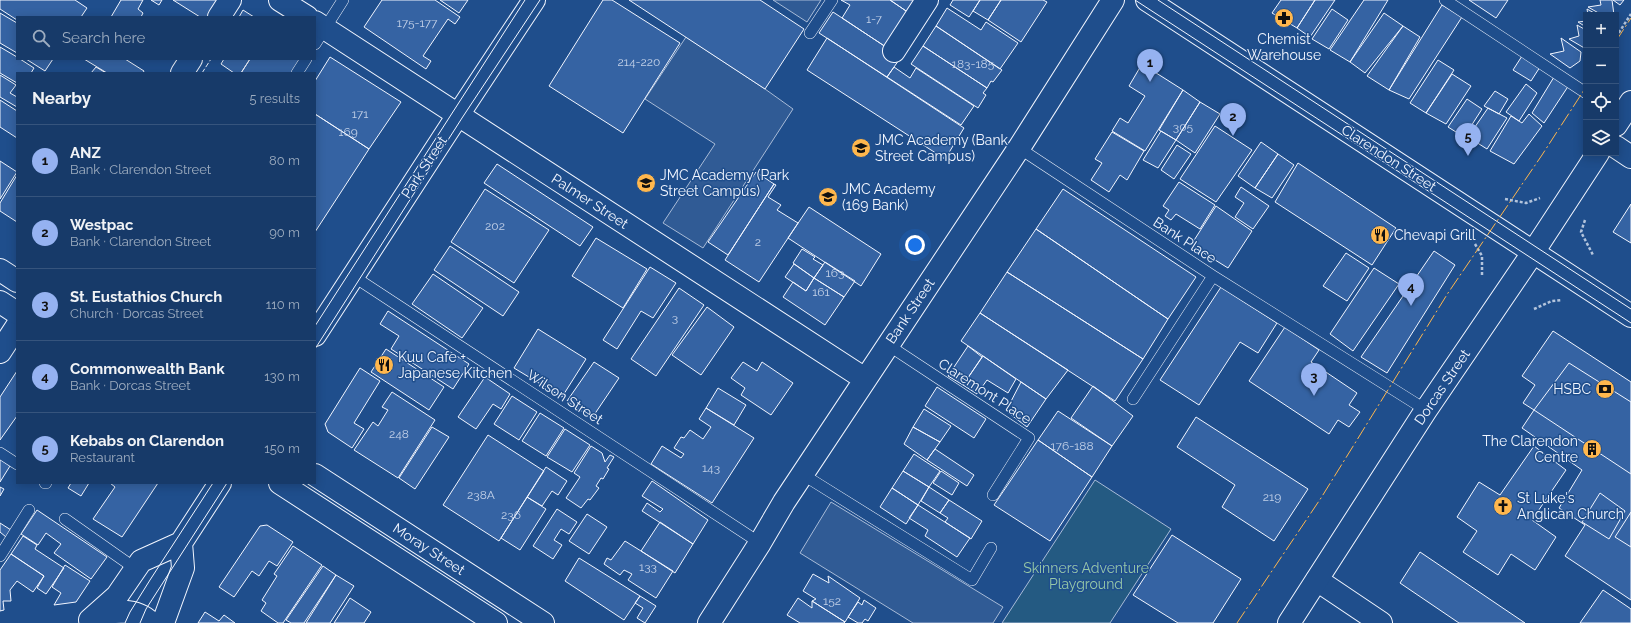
<!DOCTYPE html>
<html lang="en">
<head>
<meta charset="utf-8">
<style>
  body { margin:0; font-family:Raleway,sans-serif; background:#244571; color:#f1f3f6 }
  .controls { position:absolute; right:12px; top:12px; display:grid; overflow:hidden; border-radius:0px; box-shadow:0 2px 10px #0003 }
  .controls button { width:36px; height:36px; display:grid; place-items:center; padding:0; border:0; border-bottom:1px solid #36547d; background:#173a69; color:#f1f3f6; font:20px sans-serif }
  .you { position:absolute; left:915px; top:245px; width:14px; height:14px; margin:-10px; border:3px solid #fff; border-radius:50%; background:#1a73e8; box-shadow:0 0 0 6px #1a73e833 }
  .badge { display:grid; place-items:center; width:26px; height:26px; border-radius:50%; background:#95b2f1; color:#111; font-size:13px; font-weight:700 }
  .pin { position:absolute; translate:-50% -33px; filter:drop-shadow(0 1px 2px #0008) }
  .pin::after { content:''; position:absolute; top:21px; width:14px; height:12px; background:inherit; clip-path:polygon(0 0,100% 0,50% 100%) }
  .list { margin:0; padding:0; list-style:none }
  h2 { display:flex; justify-content:space-between; align-items:center; height:52px; margin:0; padding:0 16px; font-size:17px }
  h2 small { font-size:13px; font-weight:400; color:#9eadc0 }
  .list li { display:grid; grid-template-columns:26px 1fr auto; gap:12px; align-items:center; box-sizing:border-box; height:72px; padding:0 16px; border-top:1px solid #36547d }
  .list b { display:block; font-size:15px; white-space:nowrap }
  .list p { margin:0; font-size:13px; white-space:nowrap; color:#9eadc0 }
  .list em { font-size:13px; font-style:normal; color:#9eadc0 }
  .icon { flex:none; width:22px; height:22px; fill:none; stroke:currentColor; stroke-width:2; stroke-linecap:round; stroke-linejoin:round }
  .map { position:relative; flex:none; width:1631px; height:623px; overflow:hidden }
  .search { position:absolute; background:#173a69; box-shadow:0 2px 10px #0003; left:16px; top:16px; width:300px; height:44px; display:flex; align-items:center; gap:10px; box-sizing:border-box; padding:0 14px; border-radius:0px; color:#9eadc0; font-size:15px }
  .panel { position:absolute; background:#173a69; box-shadow:0 2px 10px #0003; left:16px; top:72px; width:300px; height:412px; border-radius:0px }
  .map>svg:first-child { display:block }
</style>
</head>
<body>
<div class="map">
<svg width="1631" height="623" viewBox="0 0 1631 623">
  <rect width="100%" height="100%" fill="#1f4e8c"/>
  <path fill="#245a82" stroke="#a8bbd7" d="M1095,480L1171,529L1110,623H1002Z"/>
  <path fill="#305b95" stroke="#a8bbd7" d="M773,0H821L807,22Z
    M686,37L765,89L793,109L703,248L663,223L715,144L645,99Z
    M831,502L1003,607L993,623H913L800,553Z"/>
  <path fill="#3563a3" stroke="#f2f6ff" d="M0,0H75L87,8L81,17H17V20L0,9Z
    M121,0H143L138,9L143,13L141,17H111Z
    M151,0H162L159,5Z
    M173,0H218L208,17H200Z
    M382,0H435L460,17L455,24L448,19L423,56L431,61L426,69L364,27Z
    M440,0H468L459,13Z
    M603,0H612L680,43L623,133L549,86Z
    M629,0H760L804,29L765,89Z
    M841,0H890L912,15L889,49L842,18L850,5Z
    M890,0H918L912,15Z
    M953,0H980L969,17L950,5Z
    M980,0H1001L988,20L973,11Z
    M1001,0H1043L1047,2L1021,42L988,20Z
    M1281,0H1315L1297,28L1272,13Z
    M1315,0H1335L1310,37L1297,28Z
    M1364,0H1388L1350,62L1330,50Z
    M1469,0H1508L1496,18Z
    M1600,0H1612L1614,15H1602L1588,7L1601,5Z
    M1613,0H1624L1620,5Z
    M1442,5L1462,17L1409,99L1389,90Z
    M947,8L981,30L986,22L1018,43L1000,69L936,26Z
    M1332,9L1348,20L1329,49L1312,39Z
    M1587,9L1598,15H1588Z
    M243,10L254,17H239Z
    M833,12L901,57L887,77L819,33Z
    M0,13L17,23V53L0,43Z
    M1384,13L1403,26L1365,73L1350,62Z
    M1586,21V27L1578,22Z
    M1577,25L1586,30V49L1569,39L1579,36Z
    M936,26L1002,70L993,82L991,81L987,88L923,46Z
    M1403,26L1420,37L1389,90L1367,76Z
    M827,38L964,128L945,159L807,70Z
    M1561,38L1581,52L1580,61L1570,68L1550,54L1564,51Z
    M923,46L987,88L983,93L986,95L978,108L911,64Z
    M0,47L17,57V59H20L34,68L31,73H17V83L0,73Z
    M1522,56L1540,67L1531,81L1513,70Z
    M330,57L401,102L369,149L315,114V81Z
    M26,59H53L45,71Z
    M84,59H125L144,71L143,73H107Z
    M224,59H250L241,73H234L221,64Z
    M250,59H301L292,73H241Z
    M1438,60L1454,70L1426,113L1410,103Z
    M1142,64L1183,90L1145,151L1112,131L1120,118L1128,123L1145,96L1129,86Z
    M96,67L106,73H91Z
    M894,67L910,78L916,68L974,106L961,125L887,77Z
    M1452,74L1471,86L1446,124L1426,113Z
    M0,75L16,85L10,93L17,97V107L0,97Z
    M1554,77L1569,85L1544,123L1532,113Z
    M1526,84L1537,93L1519,121L1506,112Z
    M1183,90L1200,102L1176,140L1159,130Z
    M1495,91L1508,99L1499,114L1484,106Z
    M1467,99L1482,109L1464,137L1448,127Z
    M0,100L17,111V138L0,127Z
    M1200,102L1220,114L1195,153L1176,140Z
    M1488,108L1507,118L1487,149L1468,137Z
    M315,114L369,149L315,232Z
    M1529,114L1542,126L1514,164L1490,151L1511,116L1522,123Z
    M1215,126L1252,150L1216,202L1180,179Z
    M1161,131L1176,140L1158,168L1143,160Z
    M1112,132L1144,151L1127,180L1120,175L1109,192L1091,180L1102,163L1095,159Z
    M1261,142L1278,154L1255,188L1238,176Z
    M1177,145L1191,154L1174,179L1161,170Z
    M1278,154L1294,165L1272,198L1255,188Z
    M0,161L17,172L0,199Z
    M1298,163L1396,228L1372,265L1275,202Z
    M497,164L593,227L580,246L484,183Z
    M756,172L774,184L728,255L708,242Z
    M17,175V222L0,211V203Z
    M1179,182L1215,205L1200,229L1176,214L1171,220L1165,216L1169,210L1163,206Z
    M774,184L776,185L768,197L781,205L777,210L798,223L759,282L725,260Z
    M1241,187L1269,206L1253,229L1235,217L1244,203L1235,197Z
    M485,189L549,230L514,283L451,242Z
    M1063,189L1196,277L1168,319L1036,229Z
    M1631,204V243L1613,232Z
    M1216,206L1252,231L1228,268L1191,245Z
    M809,207L881,254L861,286L788,238Z
    M1036,229L1168,319L1143,359L1007,272Z
    M596,238L647,269L623,308L572,276Z
    M450,246L519,292L503,316L434,270Z
    M802,249L815,257L813,259L823,265L814,278L793,263Z
    M1434,251L1455,265L1387,373L1361,357Z
    M1346,253L1369,268L1347,301L1323,286Z
    M825,262L855,281L844,297L814,278Z
    M794,264L814,278L806,291L785,277Z
    M650,267L676,283L653,318L641,311L617,349L603,340Z
    M1374,268L1399,284L1353,351L1330,334Z
    M1007,272L1143,359L1115,401L980,313Z
    M433,274L483,308L462,338L412,304Z
    M814,278L844,297L825,325L783,297L793,282L806,291Z
    M1221,287L1277,323L1258,353L1240,342L1199,405L1160,380Z
    M679,288L704,305L656,376L631,359Z
    M707,307L734,327L701,375L672,355Z
    M388,311L469,364L453,389L391,349L399,336L380,324Z
    M980,313L1068,370L1046,399L961,341Z
    M1285,327L1319,350L1311,362L1357,393L1349,405L1360,412L1349,427L1338,420L1329,434L1249,381Z
    M538,329L586,359L562,397L514,368Z
    M1553,331L1631,382V600L1565,556L1585,525L1559,508L1582,470L1522,428L1534,410L1523,403L1535,385L1522,376Z
    M968,346L982,357L963,385L948,376Z
    M386,349L444,387L429,410L371,372Z
    M983,356L1016,379L1008,393L987,380L977,394L963,385Z
    M594,362L619,378L592,418L567,401Z
    M743,362L757,371L762,362L793,383L771,415L741,395L745,388L731,378Z
    M1569,363L1631,402V474L1534,410Z
    M360,368L380,381L354,423L364,429L352,448L328,432L325,424Z
    M17,371V416L0,440V397Z
    M485,377L510,394L501,409L493,404L476,429L458,417Z
    M1021,382L1046,399L1027,427L1006,411Z
    M1093,386L1133,416L1112,446L1071,418Z
    M937,387L986,419L974,438L925,406Z
    M718,388L746,405L734,425L706,408Z
    M392,392L435,420L398,478L354,450L373,422L378,426L388,410L382,407Z
    M512,396L537,412L519,440L494,424Z
    M706,408L754,438L712,503L651,464L662,446L681,458L684,454L674,448L681,437L684,438L690,430L703,439L711,427L699,419Z
    M924,409L951,426L940,442L913,427Z
    M1058,411L1112,446L1092,477L1038,440Z
    M540,413L564,428L546,456L522,441Z
    M1196,417L1308,489L1274,541L1222,507L1235,485L1177,447Z
    M432,427L449,437L415,489L399,478Z
    M913,427L940,442L927,460L904,444Z
    M565,429L590,445L572,472L547,457Z
    M488,435L544,471L499,541L443,505Z
    M1038,440L1092,477L1050,541L994,505Z
    M591,446L602,453L605,462L610,455L614,457L607,468L609,469L603,479L601,478L596,486L599,488L590,500L588,499L581,508L566,498L580,477L574,473Z
    M1534,446L1566,470L1532,520L1556,537L1535,570L1511,554L1498,575L1463,552L1477,531L1457,517L1479,482L1500,495Z
    M935,449L974,475L967,486L927,460Z
    M914,454L940,471L929,487L903,471Z
    M0,459L10,466L0,482Z
    M546,467L567,481L558,495L552,491L542,506L527,497Z
    M903,471L929,487L918,505L892,488Z
    M941,471L959,483L952,495L933,483Z
    M652,481L708,520L693,544L642,511L647,503L660,512L663,509L642,496Z
    M71,483H89L81,496L68,488Z
    M158,483L122,537L93,519L115,487L110,483Z
    M0,487L4,489L0,496Z
    M929,487L949,500L940,513L921,501Z
    M892,488L918,505L906,524L880,507Z
    M1600,493L1625,511L1609,539L1582,522Z
    M527,497L546,509L520,550L501,538Z
    M949,500L982,521L971,539L945,522L948,518L940,513Z
    M918,505L970,538L957,557L925,536L928,530L909,518Z
    M557,509L577,522L569,534L561,529L554,540L562,545L553,559L533,546Z
    M37,510L107,557L91,579L54,553L61,544L46,533L38,545L21,534Z
    M1631,512V547L1615,537Z
    M587,514L607,527L589,554L569,541Z
    M660,522L693,544L675,573L641,551Z
    M0,523L11,530L6,537L0,532Z
    M267,525L293,542L277,566L269,561L259,576L252,571L234,597L219,587L260,526Z
    M1172,535L1241,579L1213,623H1178L1133,595Z
    M23,536L37,545L35,549L64,568L46,594L37,588L44,576L11,554Z
    M625,541L673,571L656,598L628,580L632,574L624,570L620,575L604,564L607,558L611,560Z
    M293,546L322,565L283,623H278L261,611L266,603L262,600L277,576L274,574Z
    M1420,552L1525,623H1459L1400,583Z
    M11,554L44,576L33,592L17,581L10,590L11,601H3L4,610L0,611V570Z
    M579,558L640,596L624,620L565,581Z
    M65,565L90,581L76,602L54,605L61,593L52,587Z
    M323,566L336,575L304,623H291L286,620Z
    M813,574L829,583L828,576L860,598L845,622L812,601L816,599L803,591Z
    M336,575L354,586L330,623H306Z
    M1603,590L1631,609V623H1580Z
    M640,596L656,606L645,623L637,618L643,608L635,603Z
    M350,598L371,612L364,623H334Z
    M798,598L812,608V601L845,622L844,623H800L787,615Z
    M864,600L876,608L868,621L865,619L862,623H858L848,617L858,602L862,605Z
    M205,612L219,621L224,615L235,623H198Z"/>
  <g fill="none" stroke-linecap="round" stroke-linejoin="round">
    <defs>
      <path id="lane" d="M1445,0L1586,93
        M810,33L832,0
        M315,44L343,0
        M297,73L306,59
        M1019,148L1213,276L1426,410
        M353,276L760,543
        M888,345L1029,438L993,495
        M1133,399L1213,276
        M0,453L17,464
        M802,474L972,580L991,548
        M45,483H46
        M65,519L136,569
        M0,556L29,510"/>
      <path id="street" d="M280,0L307,17
        M219,17L230,0
        M315,22L865,379
        M894,51L927,0
        M182,73L191,59
        M1616,147L1631,157
        M0,352L17,326
        M1317,580L1381,623
        M709,623L760,543L784,502L1019,148L1113,0"/>
      <path id="secondary" d="M1616,125L1631,102
        M0,270L17,281
        M0,302L17,313
        M315,335L458,115L534,0
        M315,475L543,623
        M280,483L496,623
        M95,617C113,610 136,608 151,623
        M90,620L117,596L141,561L181,543L220,483
        M163,623L183,568L181,543
        M1289,623L1426,410L1530,257L1598,153"/>
      <path id="primary" d="M1147,0L1631,316"/>
    </defs>
    <use href="#lane" stroke="#f2f6ff" stroke-width="12"/>
    <use href="#street" stroke="#f2f6ff" stroke-width="24"/>
    <use href="#secondary" stroke="#f2f6ff" stroke-width="24"/>
    <use href="#primary" stroke="#f2f6ff" stroke-width="24"/>
    <path stroke="#b3c4dc" stroke-width="2.5" stroke-dasharray="3 2" stroke-linecap="butt" d="M1616,37L1631,14
      M1505,199L1526,203L1540,198
      M1585,220L1581,232L1593,255
      M1475,244L1482,256V275
      M1534,309L1552,301L1562,300"/>
    <use href="#lane" stroke="#1f4e8c" stroke-width="11"/>
    <use href="#street" stroke="#1f4e8c" stroke-width="22"/>
    <use href="#secondary" stroke="#1f4e8c" stroke-width="22"/>
    <use href="#primary" stroke="#1f4e8c" stroke-width="22"/>
    <path stroke="#f2f6ff" stroke-width="1" d="M1135,0L1631,323
      M1158,0L1631,309
      M315,326L525,0
      M315,349L462,118L540,0
      M125,623L130,612L150,580L213,483
      M140,623L146,609L227,483"/>
    <path stroke="#f2f6ff" stroke-width="1" stroke-dasharray="5 2" stroke-linecap="butt" d="M202,73L211,59"/>
    <path stroke="#ffb74d" stroke-width="1" stroke-dasharray="14 3 2 3" stroke-linecap="butt" d="M1616,41L1631,18
      M1237,623L1321,498L1448,293L1542,155L1586,87"/>
  </g>
  <defs>
    <symbol id="pharmacy-disc" viewBox="-11 -11 22 22"><circle r="9.5" fill="#ffb74d" stroke="#1f4e8c"/><path d="M-2-6h4v4h4v4h-4v4h-4v-4h-4v-4h4Z" fill="#111"/></symbol>
    <symbol id="university-disc" viewBox="-11 -11 22 22"><circle r="9.5" fill="#ffb74d" stroke="#1f4e8c"/><path d="M0-5L7-2L0 1L-7-2ZM-4 1L0 2.5L4 1V4Q0 6-4 4Z" fill="#111"/></symbol>
    <symbol id="restaurant-disc" viewBox="-11 -11 22 22"><circle r="9.5" fill="#ffb74d" stroke="#1f4e8c"/><path d="M-5-6h1v4h1v-4h1v4h1v-4h1v5L-1.5 .5V6h-2V.5L-5-1ZM5-6V6H3V1.5H1.5Q1.5-4 5-6Z" fill="#111"/></symbol>
    <symbol id="bank-disc" viewBox="-11 -11 22 22"><circle r="9.5" fill="#ffb74d" stroke="#1f4e8c"/><path d="M-6-4H6V4H-6ZM0-2.3a2.3 2.3 0 1 0 0 4.6a2.3 2.3 0 1 0 0-4.6Z" fill="#111"/></symbol>
    <symbol id="building-disc" viewBox="-11 -11 22 22"><circle r="9.5" fill="#ffb74d" stroke="#1f4e8c"/><path d="M-4-6H4V6H1V3H-1V6H-4ZM-2.5-4.3h1.7v1.8h-1.7ZM.8-4.3h1.7v1.8H.8ZM-2.5-1h1.7V.8h-1.7ZM.8-1h1.7V.8H.8Z" fill="#111"/></symbol>
    <symbol id="church-disc" viewBox="-11 -11 22 22"><circle r="9.5" fill="#ffb74d" stroke="#1f4e8c"/><path d="M-1.2-6h2.4v3.5h3.3v2.4h-3.3V6h-2.4V-.1h-3.3v-2.4h3.3Z" fill="#111"/></symbol>
  </defs>
  <g fill-rule="evenodd">
    <use href="#pharmacy-disc" x="1273" y="7" width="22" height="22"/>
    <use href="#university-disc" x="850" y="137" width="22" height="22"/>
    <use href="#university-disc" x="635" y="172" width="22" height="22"/>
    <use href="#university-disc" x="817" y="186" width="22" height="22"/>
    <use href="#restaurant-disc" x="1369" y="224" width="22" height="22"/>
    <use href="#restaurant-disc" x="373" y="354" width="22" height="22"/>
    <use href="#bank-disc" x="1594" y="378" width="22" height="22"/>
    <use href="#building-disc" x="1581" y="438" width="22" height="22"/>
    <use href="#church-disc" x="1492" y="495" width="22" height="22"/>
  </g>
  <g text-anchor="middle" stroke-width="3" stroke-linejoin="round" paint-order="stroke">
    <g font-size="12" fill="#c3d1e8">
      <text x="874" y="23">1-7</text>
      <text x="417" y="27">175-177</text>
      <text x="639" y="66">214-220</text>
      <text x="973" y="68">183-185</text>
      <text x="360" y="118">171</text>
      <text x="1183" y="131">305</text>
      <text x="348" y="136">169</text>
      <text x="495" y="230">202</text>
      <text x="758" y="246">2</text>
      <text x="835" y="277">163</text>
      <text x="821" y="296">161</text>
      <text x="675" y="322">3</text>
      <text x="399" y="438">248</text>
      <text x="1072" y="450">176-188</text>
      <text x="711" y="472">143</text>
      <text x="481" y="499">238A</text>
      <text x="1272" y="501">219</text>
      <text x="511" y="519">236</text>
      <text x="648" y="571">133</text>
      <text x="832" y="605">152</text>
    </g>
    <g font-size="14" fill="#f2f6ff" stroke="#1f4e8c" text-anchor="start">
      <text x="1284" y="44" text-anchor="middle">Chemist<tspan x="1284" dy="16">Warehouse</tspan></text>
      <text x="875" y="145">JMC Academy (Bank<tspan x="875" dy="16">Street Campus)</tspan></text>
      <text x="660" y="180">JMC Academy (Park<tspan x="660" dy="16">Street Campus)</tspan></text>
      <text x="842" y="194">JMC Academy<tspan x="842" dy="16">(169 Bank)</tspan></text>
      <text x="1394" y="240">Chevapi Grill</text>
      <text x="398" y="362">Kuu Cafe +<tspan x="398" dy="16">Japanese Kitchen</tspan></text>
      <text x="1591" y="394" text-anchor="end">HSBC</text>
      <text x="1578" y="446" text-anchor="end">The Clarendon<tspan x="1578" dy="16">Centre</tspan></text>
      <text x="1517" y="503">St Luke's<tspan x="1517" dy="16">Anglican Church</tspan></text>
    </g>
    <g font-size="14" fill="#f2f6ff" stroke="#1f4e8c">
      <text transform="translate(1389 158) rotate(33)" y="5">Clarendon Street</text>
      <text transform="translate(424 167) rotate(-57)" y="5">Park Street</text>
      <text transform="translate(590 201) rotate(33)" y="5">Palmer Street</text>
      <text transform="translate(1185 240) rotate(33)" y="5">Bank Place</text>
      <text transform="translate(910 311) rotate(-56)" y="5">Bank Street</text>
      <text transform="translate(1442 387) rotate(-56)" y="5">Dorcas Street</text>
      <text transform="translate(985 391) rotate(33)" y="5">Claremont Place</text>
      <text transform="translate(565 397) rotate(33)" y="5">Wilson Street</text>
      <text transform="translate(429 549) rotate(33)" y="5">Moray Street</text>
    </g>
    <g font-size="14" fill="#97c8a6" stroke="#1f4e8c">
      <text x="1086" y="573">Skinners Adventure<tspan x="1086" dy="16">Playground</tspan></text>
    </g>
  </g>
</svg>
<div class="controls">
<button>+</button>
<button>−</button>
<button><svg class="icon" aria-label="locate" viewBox="0 0 24 24"><circle cx="12" cy="12" r="6"/><path d="M12 2v4M12 18v4M2 12h4M18 12h4"/></svg></button>
<button><svg class="icon" aria-label="layers" viewBox="0 0 24 24"><path d="M12 4l9 5-9 5-9-5zM3 14l9 5 9-5"/></svg></button>
</div>
<div class="you"></div>
<div class="pin badge" style="left:1150px;top:82px">1</div>
<div class="pin badge" style="left:1233px;top:136px">2</div>
<div class="pin badge" style="left:1314px;top:396px">3</div>
<div class="pin badge" style="left:1411px;top:306px">4</div>
<div class="pin badge" style="left:1468px;top:156px">5</div>
<div class="search"><svg class="icon" aria-label="search" viewBox="0 0 24 24"><circle cx="10" cy="10" r="6"/><path d="M15 15l6 6"/></svg>Search here</div>
<section class="panel">
<h2>Nearby<small>5 results</small></h2>
<ul class="list">
<li><span class="badge">1</span><div><b>ANZ</b><p>Bank · Clarendon Street</p></div><em>80 m</em></li>
<li><span class="badge">2</span><div><b>Westpac</b><p>Bank · Clarendon Street</p></div><em>90 m</em></li>
<li><span class="badge">3</span><div><b>St. Eustathios Church</b><p>Church · Dorcas Street</p></div><em>110 m</em></li>
<li><span class="badge">4</span><div><b>Commonwealth Bank</b><p>Bank · Dorcas Street</p></div><em>130 m</em></li>
<li><span class="badge">5</span><div><b>Kebabs on Clarendon</b><p>Restaurant</p></div><em>150 m</em></li>
</ul>
</section>
</div>
</body>
</html>
